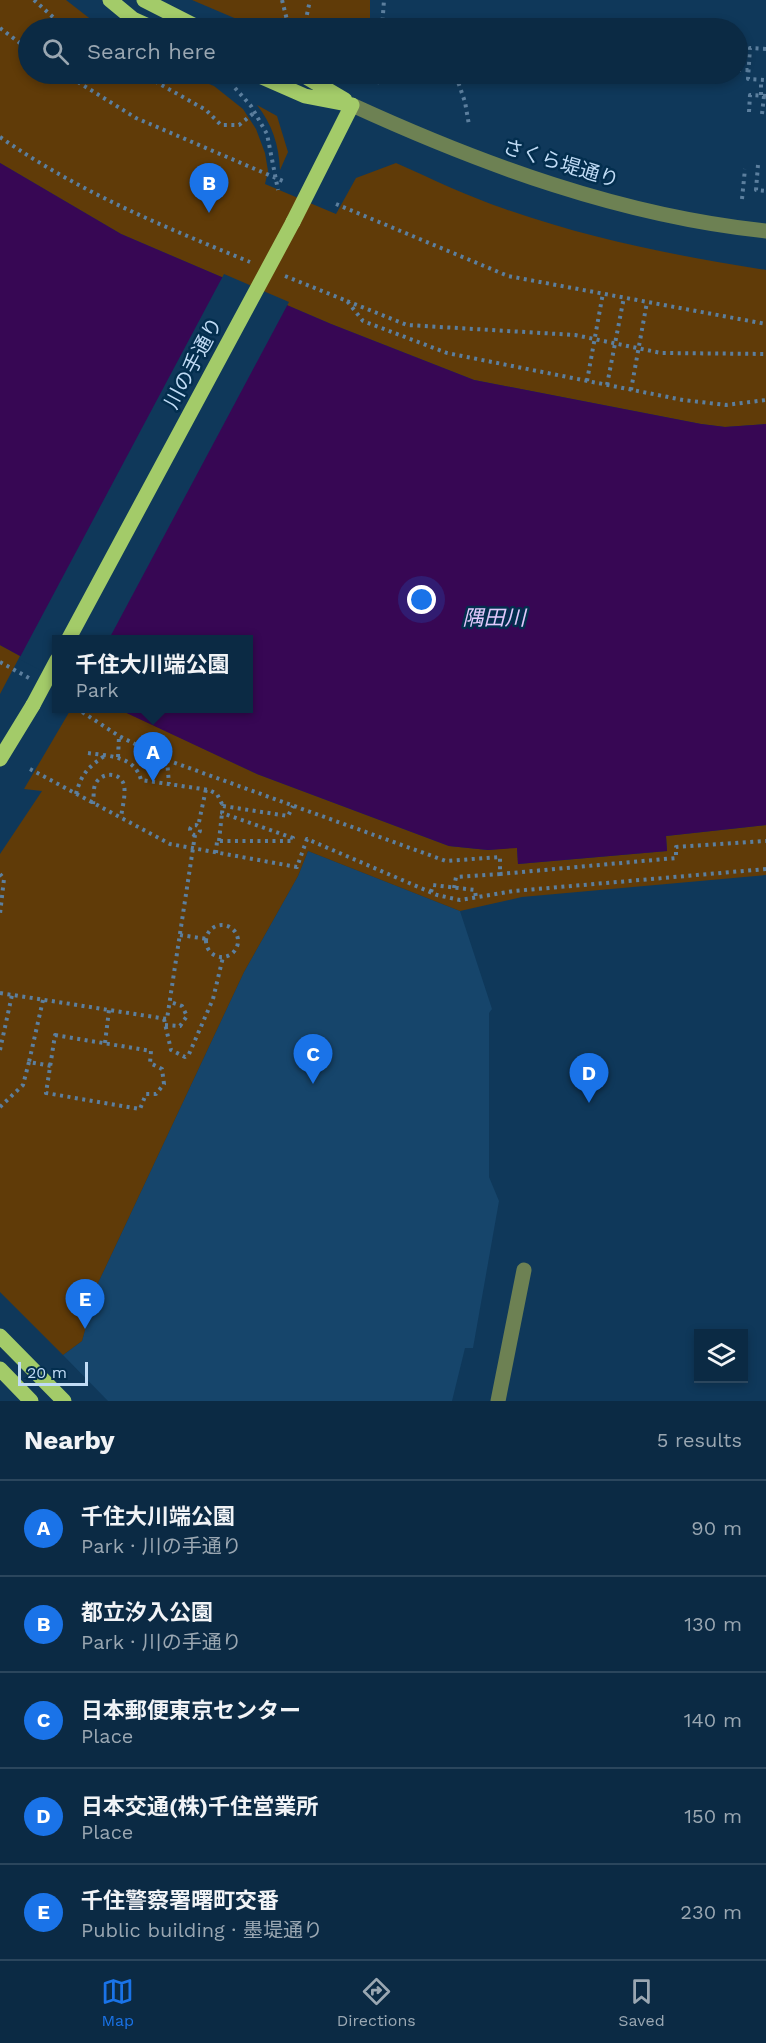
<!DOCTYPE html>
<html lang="en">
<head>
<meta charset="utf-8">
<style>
  body { margin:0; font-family:"Work Sans","Noto Sans JP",sans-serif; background:#14324b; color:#f1f3f6 }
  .controls { position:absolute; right:18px; bottom:18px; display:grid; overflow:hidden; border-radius:0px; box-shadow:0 3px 9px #0003 }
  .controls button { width:54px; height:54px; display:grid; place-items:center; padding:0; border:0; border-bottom:2px solid #2b465d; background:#0b2a44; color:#f1f3f6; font:30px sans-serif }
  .scale { position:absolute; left:18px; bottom:15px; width:70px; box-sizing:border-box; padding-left:6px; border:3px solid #c0dbf5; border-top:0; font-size:16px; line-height:21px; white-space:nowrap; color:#c0dbf5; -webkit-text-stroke:4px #032e4e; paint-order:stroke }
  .you { position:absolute; left:422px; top:600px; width:21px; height:21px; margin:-15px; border:4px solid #fff; border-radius:50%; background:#1a73e8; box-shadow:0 0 0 9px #1a73e833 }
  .badge { display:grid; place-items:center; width:39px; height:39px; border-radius:50%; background:#1a73e8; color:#fff; font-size:20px; font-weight:700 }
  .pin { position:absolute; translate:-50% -50px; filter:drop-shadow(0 2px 3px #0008) }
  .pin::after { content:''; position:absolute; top:32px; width:21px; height:18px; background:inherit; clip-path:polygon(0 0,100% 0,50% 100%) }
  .popup { position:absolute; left:52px; top:635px; width:201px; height:78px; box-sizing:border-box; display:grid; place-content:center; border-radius:0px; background:#0b2a44; filter:drop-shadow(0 2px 4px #0005); font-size:20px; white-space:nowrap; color:#9aa7b2 }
  .popup b { font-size:22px; color:#f1f3f6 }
  .popup::after { content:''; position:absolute; left:50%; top:100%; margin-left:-12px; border:12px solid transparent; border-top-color:#0b2a44 }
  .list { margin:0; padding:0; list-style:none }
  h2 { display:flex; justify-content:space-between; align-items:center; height:78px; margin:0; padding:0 24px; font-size:26px }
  h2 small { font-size:20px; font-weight:400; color:#9aa7b2 }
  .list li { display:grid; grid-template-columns:39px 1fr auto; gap:18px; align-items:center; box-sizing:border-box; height:96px; padding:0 24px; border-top:2px solid #2b465d }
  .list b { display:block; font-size:22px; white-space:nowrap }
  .list p { margin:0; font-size:20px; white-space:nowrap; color:#9aa7b2 }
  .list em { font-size:20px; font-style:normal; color:#9aa7b2 }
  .icon { flex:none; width:33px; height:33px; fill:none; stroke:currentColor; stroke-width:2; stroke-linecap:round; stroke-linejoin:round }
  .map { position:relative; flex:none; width:766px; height:1401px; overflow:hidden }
  .search { position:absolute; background:#0b2a44; box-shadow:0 3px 9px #0003; left:18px; right:18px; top:18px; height:66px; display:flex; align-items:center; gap:15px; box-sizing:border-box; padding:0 21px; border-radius:33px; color:#9aa7b2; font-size:22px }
  .sheet { height:558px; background:#0b2a44 }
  nav { display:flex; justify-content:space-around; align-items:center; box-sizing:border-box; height:84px; border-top:2px solid #2b465d; background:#0b2a44; font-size:16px; color:#9aa7b2 }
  nav a { display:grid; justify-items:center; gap:3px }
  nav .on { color:#1a73e8 }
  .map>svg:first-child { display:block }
</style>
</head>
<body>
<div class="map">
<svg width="766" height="1401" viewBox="0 0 766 1401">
  <rect width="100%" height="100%" fill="#0f385a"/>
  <path fill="#16456b" d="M308,851L460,911L492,1009L489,1013V1177L499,1201L473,1348H465L452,1401H108L63,1355L82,1341L98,1283L123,1230L244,972L298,876Z"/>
  <path fill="#603b08" d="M0,0H66L102,28H28V74H184L214,86L243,109L256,129L265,153L268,171L265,184L336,214L356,178L396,163C432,179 467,196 505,209C590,239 677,256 766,270V424L725,427L701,424L474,380L331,324L121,234L0,163Z
    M192,0H370V28H258Z
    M257,105L277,116L288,152L280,170C279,145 272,124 257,105Z
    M0,645L20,656L0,694Z
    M71,709H119L257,774L449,846L488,850L517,847L518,864L667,851L666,836L766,825V875L522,897L460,911L308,851L298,876L244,972L123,1230L98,1283L82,1341L63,1355L0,1292V854L42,791L24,789Z"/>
  <path fill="#370754" d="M0,163L121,234L331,324L474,380L701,424L725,427L766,424V825L666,836L667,851L518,864L517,848L488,850L449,846L257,774L118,709L249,708V640H57V676L0,645Z"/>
  <path fill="#0f385a" d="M224,274L289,302L109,639L57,640L56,678L19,659Z"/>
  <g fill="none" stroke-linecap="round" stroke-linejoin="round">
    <path stroke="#5c7f9e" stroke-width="4" stroke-dasharray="3 4.5" stroke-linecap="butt" d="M34,0L65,28
      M282,0L289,28
      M0,28L28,49
      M301,28L305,24L310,0
      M382,28L384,0
      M766,49L750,48L748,79L766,80
      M738,70H749
      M65,74L136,118L283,181
      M142,74L206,110L221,125H239L255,112
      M456,76L465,102L469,125
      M377,84L378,74
      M235,88L251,106L267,134L278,190
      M761,95V80
      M749,112L750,95L766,96
      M762,114L764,96
      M0,137C81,193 160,225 250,262
      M758,165L756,190L766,191
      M742,199L745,169
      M336,204L508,276L766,324
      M285,276L347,301L363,321L447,353L683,400L726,405L766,400
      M347,301L407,325L575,335L661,353L766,354
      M587,381L603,293
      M607,385L624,297
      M631,390L647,302
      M0,662L29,678
      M76,708L119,736L167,760L446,861L500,857V874L676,858V847L766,841
      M88,753C109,756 135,756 141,780L209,790L217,794L223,806
      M118,757L119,737
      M167,760L169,784
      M30,769L170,844L297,867L307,839L437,895L460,900L514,891L766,869
      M76,794C81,774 89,766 106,755
      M93,804C94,798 93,790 95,785C100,772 120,771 124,785C126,795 122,808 121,818
      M199,822L206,789
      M190 830a5 5 0 1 1 10 0a5 5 0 1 1-10 0Z
      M219,841L222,813
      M216,853L217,841H292L293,838L222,813L223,806L288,816L293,806
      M0,874L4,879L0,914
      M454,888L456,877L500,874
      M431,892L433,885L475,890L476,898
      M206 941a16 16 0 1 1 32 0a16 16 0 1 1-32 0Z
      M180,935L207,939
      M0,993L167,1019L195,835
      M43,1000L29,1062L51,1066
      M164,1019L171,1050L185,1057L189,1054L213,999L223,957
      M165,1025L180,1026L187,1016L182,1006L170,1002
      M55,1035L151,1051L150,1063L162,1069L164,1084L156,1094H146L140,1109L46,1093Z
      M105,1043L109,1010
      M0,1050L12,995
      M0,1107L23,1085L29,1062"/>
    <path stroke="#6d8153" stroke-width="15" d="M352,105C483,165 622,216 766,231
      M498,1401L524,1270"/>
    <path stroke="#a3cb69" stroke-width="15" d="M110,0L133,19L153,28
      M144,0L199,28
      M255,74L305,96L352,105
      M301,74L345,100
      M293,222L352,105
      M0,759L33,705
      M0,1336L64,1401
      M0,1369L31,1401"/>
    <path stroke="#a3cb69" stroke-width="15" d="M68,640L293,222
      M33,705L57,660"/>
  </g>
  <g text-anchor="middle" stroke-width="5" stroke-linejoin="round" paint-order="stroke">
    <g font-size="20" fill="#c0dbf5" stroke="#032e4e">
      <text transform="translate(561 163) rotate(17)" y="7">さくら堤通り</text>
      <text transform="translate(193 363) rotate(-62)" y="7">川の手通り</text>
    </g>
    <g font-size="21" font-style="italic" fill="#e2c9fc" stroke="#032e4e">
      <text x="494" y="625">隅田川</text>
    </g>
  </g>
</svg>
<div class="controls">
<button><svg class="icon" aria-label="layers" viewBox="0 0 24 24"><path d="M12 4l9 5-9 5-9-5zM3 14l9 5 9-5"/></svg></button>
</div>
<div class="scale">20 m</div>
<div class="you"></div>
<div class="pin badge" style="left:153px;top:782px">A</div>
<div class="popup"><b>千住大川端公園</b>Park</div>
<div class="pin badge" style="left:209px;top:213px">B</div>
<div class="pin badge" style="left:313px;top:1084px">C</div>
<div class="pin badge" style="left:589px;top:1103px">D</div>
<div class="pin badge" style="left:85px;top:1329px">E</div>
<div class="search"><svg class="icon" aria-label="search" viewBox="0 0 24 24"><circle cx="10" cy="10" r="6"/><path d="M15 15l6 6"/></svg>Search here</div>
</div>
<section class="sheet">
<h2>Nearby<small>5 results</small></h2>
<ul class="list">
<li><span class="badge">A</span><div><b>千住大川端公園</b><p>Park · 川の手通り</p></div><em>90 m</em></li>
<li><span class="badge">B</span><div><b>都立汐入公園</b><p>Park · 川の手通り</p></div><em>130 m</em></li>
<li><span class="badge">C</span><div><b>日本郵便東京センター</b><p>Place</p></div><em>140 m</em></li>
<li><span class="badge">D</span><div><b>日本交通(株)千住営業所</b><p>Place</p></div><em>150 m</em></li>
<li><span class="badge">E</span><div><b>千住警察署曙町交番</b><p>Public building · 墨堤通り</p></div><em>230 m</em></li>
</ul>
</section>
<nav>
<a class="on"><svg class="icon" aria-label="map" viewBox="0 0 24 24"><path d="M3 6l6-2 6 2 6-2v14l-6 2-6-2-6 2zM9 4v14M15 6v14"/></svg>Map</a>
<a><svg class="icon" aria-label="directions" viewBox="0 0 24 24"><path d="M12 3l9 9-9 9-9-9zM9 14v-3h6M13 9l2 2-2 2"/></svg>Directions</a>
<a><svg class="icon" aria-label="saved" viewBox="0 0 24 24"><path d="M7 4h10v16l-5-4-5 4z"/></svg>Saved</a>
</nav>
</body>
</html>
